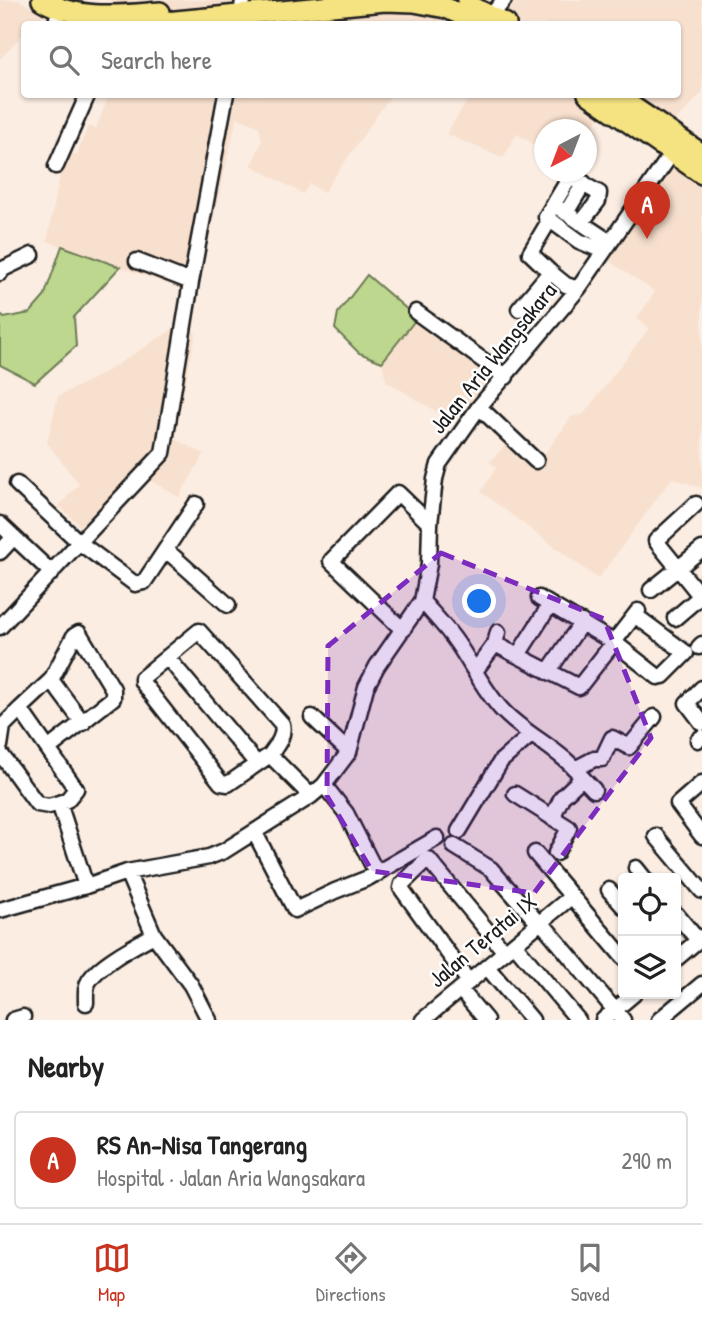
<!DOCTYPE html>
<html lang="en">
<head>
<meta charset="utf-8">
<style>
  body { margin:0; font-family:"Patrick Hand",sans-serif; background:#f2f2f2; color:#222 }
  .controls { position:absolute; right:21px; bottom:21px; display:grid; overflow:hidden; border-radius:7px; box-shadow:0 2px 5px #0004 }
  .controls button { width:63px; height:63px; display:grid; place-items:center; padding:0; border:0; border-bottom:2px solid #e0e0e0; background:#fff; color:#222; font:35px sans-serif }
  .compass { position:absolute; left:534px; top:119px; width:63px; height:63px; border-radius:50%; background:#fff; box-shadow:0 2px 5px #0004; rotate:222deg }
  .you { position:absolute; left:480px; top:602px; width:24px; height:24px; margin:-18px; border:5px solid #fff; border-radius:50%; background:#1a73e8; box-shadow:0 0 0 10px #1a73e833 }
  .badge { display:grid; place-items:center; width:46px; height:46px; border-radius:50%; background:#c8321e; color:#fff; font-size:23px; font-weight:700 }
  .pin { position:absolute; translate:-50% -58px; filter:drop-shadow(0 2px 4px #0008) }
  .pin::after { content:''; position:absolute; top:37px; width:24px; height:21px; background:inherit; clip-path:polygon(0 0,100% 0,50% 100%) }
  .list { margin:0; padding:0; list-style:none }
  h2 { display:flex; justify-content:space-between; align-items:center; height:91px; margin:0; padding:0 28px; font-size:30px }
  h2 small { font-size:23px; font-weight:400; color:#767676 }
  .list li { display:grid; grid-template-columns:46px 1fr auto; gap:21px; align-items:center; box-sizing:border-box; height:98px; margin:0 14px 14px; padding:0 14px; border:2px solid #e0e0e0; border-radius:7px }
  .list b { display:block; font-size:26px; white-space:nowrap }
  .list p { margin:0; font-size:23px; white-space:nowrap; color:#767676 }
  .list em { font-size:23px; font-style:normal; color:#767676 }
  .icon { flex:none; width:38px; height:38px; fill:none; stroke:currentColor; stroke-width:2; stroke-linecap:round; stroke-linejoin:round }
  .map { position:relative; flex:none; width:702px; height:1020px; overflow:hidden }
  .search { position:absolute; background:#fff; box-shadow:0 2px 5px #0004; left:21px; right:21px; top:21px; height:77px; display:flex; align-items:center; gap:18px; box-sizing:border-box; padding:0 24px; border-radius:7px; color:#767676; font-size:26px }
  .sheet { height:203px; background:#fff }
  nav { display:flex; justify-content:space-around; align-items:center; box-sizing:border-box; height:98px; border-top:2px solid #e0e0e0; background:#fff; font-size:19px; color:#767676 }
  nav a { display:grid; justify-items:center; gap:4px }
  nav .on { color:#c8321e }
  .map>svg:first-child { display:block }
</style>
</head>
<body>
<div class="map">
<svg width="702" height="1020" viewBox="0 0 702 1020">
  <rect width="100%" height="100%" fill="#fbede2"/>
  <filter id="ink" filterUnits="userSpaceOnUse"><feTurbulence type="fractalNoise" baseFrequency=".0143" numOctaves="2"/><feDisplacementMap in="SourceGraphic" scale="14" xChannelSelector="R" yChannelSelector="G"/><feConvolveMatrix kernelMatrix="1 2 1 2 8 2 1 2 1" color-interpolation-filters="sRGB"/></filter>
  <g filter="url(#ink)">
    <path fill="#f8e0ce" d="M0,0H19L43,14L33,24H24V33L0,59Z
      M110,0H702V93L669,128L615,95L678,94V24H465L446,15L439,24H126V14L108,11Z
      M614,94L587,136L586,130H544V151L517,134L503,158L446,134L471,95Z
      M109,95H391L324,192L309,184L303,194L251,165L262,141L259,127L237,117L196,294L47,241L64,154H77L88,126L96,129Z
      M671,156L702,177V488L672,478L598,579L481,492L496,468L490,462L507,443L472,412L462,427L386,381L382,362L417,318L502,378L484,399L543,456L572,416L583,415L649,328L637,318L655,292L602,256Z
      M178,326L196,333L174,438L204,454L179,497L146,478L94,539L59,506L79,484L47,443L58,396L99,376Z"/>
    <path fill="#bdd78e" stroke="#6c7a55" stroke-width="2" d="M62,246L120,267L74,317L76,346L35,383L0,365V314L4,318L30,313L44,297Z
      M367,275L417,318L382,362L359,353L335,329L338,313Z"/>
    <g fill="none" stroke-linecap="round" stroke-linejoin="round">
      <defs>
        <path id="minor" d="M485,23L504,0
          M56,24L57,18
          M240,24L243,0
          M56,166L88,94
          M553,204L610,242
          M566,213L584,183
          M549,221L530,253L550,272
          M581,223L598,201L599,193L570,177L546,217L579,241L603,251
          M137,261L191,282
          M0,273L3,269L32,255
          M519,309L550,272L566,285L578,289
          M416,312L506,377
          M479,407L536,461
          M17,484L80,543L135,584L144,582L196,504
          M696,504L656,541L702,598
          M0,524L52,573
          M166,550L228,605
          M0,552L14,537
          M651,590L702,549
          M539,598L615,643L658,677L663,676L686,653L636,616
          M422,601C434,615 447,628 457,643C473,666 484,691 503,711C525,734 555,747 575,769L594,759H602L612,738L629,747L654,717
          M675,618L702,595
          M0,627L163,453L191,282L226,94
          M403,630L331,561L398,493L430,524
          M495,644L579,687L638,611
          M699,647L702,644
          M518,655L550,605
          M167,657L257,764
          M475,671L495,644L498,632
          M548,672L582,622
          M51,680L83,723
          M702,688L687,703L702,723
          M312,717L349,752
          M698,740L702,737
          M0,746L3,726L20,709
          M48,749L113,698V689L79,633L74,636L51,680L20,709L76,789L67,800L59,803L86,886
          M0,753L37,804L49,806L59,803
          M270,755C277,745 285,736 282,724L199,631L142,678V682L221,783L228,784L270,755L311,796
          M578,773L594,790
          M702,783L678,804L702,836
          M324,785L346,813L377,874
          M515,794L569,828L556,853
          M552,818L562,797L582,778
          M459,831L501,761L530,736
          M255,833L295,910L335,891L368,878L437,838
          M656,836L702,891
          M454,846L491,869L539,924
          M535,853L623,957
          M636,868L644,878
          M127,872L154,935L191,985L209,1020
          M609,890L623,906
          M0,910L86,886L127,872L209,857L224,851L311,796L324,785L349,752L366,687L377,666L422,601L429,564L430,524L435,479L439,464L479,407L578,289L672,153
          M676,914L698,940
          M541,922L623,1020
          M514,944L578,1020
          M676,959L702,937
          M487,967L532,1020
          M469,982L401,888L402,884L428,859L505,952
          M460,989L486,1020
          M86,1003C86,995 85,987 89,981C99,964 136,945 154,935
          M13,1020L23,1017
          M423,1020L572,896
          M603,1020L634,994
          M659,1020L702,984"/>
        <path id="highway" d="M42,0C77,21 121,15 160,12
          M467,4L506,24
          M144,24L385,1L414,2L446,8L482,24
          M588,94L702,174
          M614,94L702,154"/>
      </defs>
      <use href="#minor" stroke="#1c1c1c" stroke-width="19"/>
      <use href="#highway" stroke="#1c1c1c" stroke-width="24"/>
      <use href="#minor" stroke="#fff" stroke-width="14"/>
      <use href="#highway" stroke="#f5e382" stroke-width="19"/>
    </g>
  </g>
  <path fill="#7b2cbf" fill-opacity="0.2" stroke="#7b2cbf" stroke-width="5" stroke-dasharray="14 9" stroke-linejoin="round" d="M441,553L604,619L651,738L534,893L372,871L327,796L328,646Z"/>
  <g text-anchor="middle" stroke-width="5" stroke-linejoin="round" paint-order="stroke">
    <g font-size="23" fill="#1c1c1c" stroke="#fff">
      <text transform="translate(493 358) rotate(-51)" y="8">Jalan Aria Wangsakara</text>
      <text transform="translate(483 940) rotate(-40)" y="8">Jalan Teratai IX</text>
    </g>
  </g>
</svg>
<div class="controls">
<button><svg class="icon" aria-label="locate" viewBox="0 0 24 24"><circle cx="12" cy="12" r="6"/><path d="M12 2v4M12 18v4M2 12h4M18 12h4"/></svg></button>
<button><svg class="icon" aria-label="layers" viewBox="0 0 24 24"><path d="M12 4l9 5-9 5-9-5zM3 14l9 5 9-5"/></svg></button>
</div>
<svg class="compass" viewBox="-18 -18 36 36"><path d="M0-13l5 13h-10z" fill="#e53935"/><path d="M0 13l5-13h-10z" fill="#767676"/></svg>
<div class="you"></div>
<div class="pin badge" style="left:647px;top:239px">A</div>
<div class="search"><svg class="icon" aria-label="search" viewBox="0 0 24 24"><circle cx="10" cy="10" r="6"/><path d="M15 15l6 6"/></svg>Search here</div>
</div>
<section class="sheet">
<h2>Nearby<small></small></h2>
<ul class="list">
<li><span class="badge">A</span><div><b>RS An-Nisa Tangerang</b><p>Hospital · Jalan Aria Wangsakara</p></div><em>290 m</em></li>
</ul>
</section>
<nav>
<a class="on"><svg class="icon" aria-label="map" viewBox="0 0 24 24"><path d="M3 6l6-2 6 2 6-2v14l-6 2-6-2-6 2zM9 4v14M15 6v14"/></svg>Map</a>
<a><svg class="icon" aria-label="directions" viewBox="0 0 24 24"><path d="M12 3l9 9-9 9-9-9zM9 14v-3h6M13 9l2 2-2 2"/></svg>Directions</a>
<a><svg class="icon" aria-label="saved" viewBox="0 0 24 24"><path d="M7 4h10v16l-5-4-5 4z"/></svg>Saved</a>
</nav>
</body>
</html>
